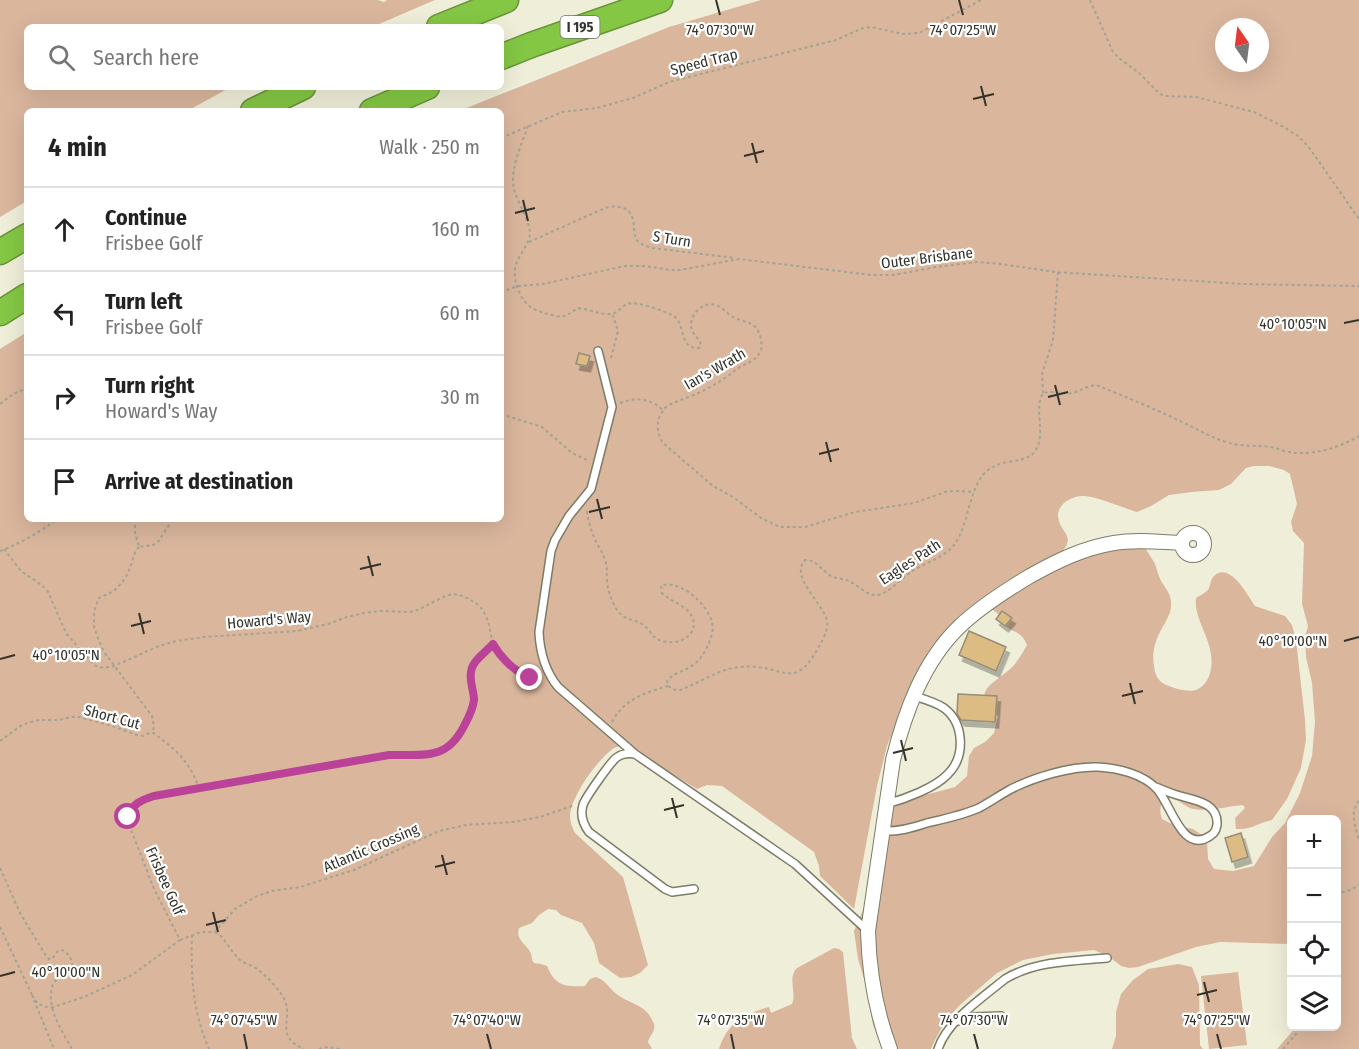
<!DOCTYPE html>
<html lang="en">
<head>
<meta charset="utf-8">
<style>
  body { margin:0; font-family:"Fira Sans Condensed",sans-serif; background:#f2f2f2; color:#222 }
  .controls { position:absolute; right:18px; bottom:18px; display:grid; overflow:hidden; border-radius:9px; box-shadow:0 6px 24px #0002 }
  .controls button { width:54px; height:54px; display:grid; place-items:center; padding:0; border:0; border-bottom:2px solid #e0e0e0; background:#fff; color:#222; font:30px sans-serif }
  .compass { position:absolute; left:1215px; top:18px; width:54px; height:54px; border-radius:50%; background:#fff; box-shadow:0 6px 24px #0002; rotate:346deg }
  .stop { position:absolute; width:18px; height:18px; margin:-14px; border:4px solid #ba4298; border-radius:50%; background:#fff }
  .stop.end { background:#ba4298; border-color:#fff; box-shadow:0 2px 6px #0008 }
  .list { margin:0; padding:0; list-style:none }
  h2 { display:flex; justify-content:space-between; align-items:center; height:78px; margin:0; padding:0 24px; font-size:26px }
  h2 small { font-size:20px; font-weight:400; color:#767676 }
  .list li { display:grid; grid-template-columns:39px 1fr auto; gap:18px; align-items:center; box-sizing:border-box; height:84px; padding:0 24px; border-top:2px solid #e0e0e0 }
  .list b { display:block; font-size:22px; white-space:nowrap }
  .list p { margin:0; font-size:20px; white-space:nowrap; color:#767676 }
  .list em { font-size:20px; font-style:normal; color:#767676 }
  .icon { flex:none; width:33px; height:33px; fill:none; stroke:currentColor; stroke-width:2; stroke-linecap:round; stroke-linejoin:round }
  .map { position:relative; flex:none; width:1359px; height:1049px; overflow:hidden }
  .search { position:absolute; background:#fff; box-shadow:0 6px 24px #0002; left:24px; top:24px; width:480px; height:66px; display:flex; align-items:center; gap:15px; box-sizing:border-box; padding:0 21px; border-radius:9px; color:#767676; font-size:22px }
  .panel { position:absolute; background:#fff; box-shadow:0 6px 24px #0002; left:24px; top:108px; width:480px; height:414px; border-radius:9px }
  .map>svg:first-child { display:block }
</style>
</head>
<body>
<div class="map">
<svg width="1359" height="1049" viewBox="0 0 1359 1049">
  <defs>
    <filter id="shadow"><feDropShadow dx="3.5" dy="6" stdDeviation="0" flood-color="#0004"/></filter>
  </defs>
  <rect width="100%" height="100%" fill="#efefd9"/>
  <path fill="#dab69d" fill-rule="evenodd" d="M0,0H378L384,2L387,0H435L372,27H27V87H231L187,111H27V201L0,217Z
    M761,0H1359V1049H1277L1296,1027L1336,1026V820H1292L1291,944L1220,942L1196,947L1138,967L1129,968L1121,966L1108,956L1094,950L1053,954L1023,960L997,973L961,1004L946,1020L935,1040L931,1049H883L873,1025L867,989L858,959L854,931L873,887L872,848L880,837L884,807L908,796L929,794L955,787L967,776L969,756L974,748L985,742L994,733L998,716C966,690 998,683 1014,665C1019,659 1023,652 1027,645C1021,629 1012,634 1004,624C997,616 1003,616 991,609L1010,586L1109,547L1145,548C1148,553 1152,558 1155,564C1157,569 1158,575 1161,581C1166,589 1172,595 1171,606C1171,612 1168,617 1165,623C1157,636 1151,650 1154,666C1155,676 1159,683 1169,686C1176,689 1188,692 1196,690C1203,687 1208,681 1210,673C1218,644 1193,622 1196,598C1199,596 1205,593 1208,590C1211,585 1210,580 1214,576C1230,561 1248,596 1255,606L1285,616L1292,625L1296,640L1305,720L1306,740L1301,768L1287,799L1272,820C1258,823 1252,830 1236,829L1235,818L1245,808L1243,805C1229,806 1204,813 1190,808C1181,804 1176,796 1165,797C1160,805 1159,810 1162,819L1174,825L1193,829L1202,835L1207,841L1208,859L1214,869L1233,871L1254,866L1272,837L1285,823L1300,793L1312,756L1315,722L1312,683L1306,657L1305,637L1308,626L1302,604L1304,543L1293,531L1291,522L1297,504L1290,474L1284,470L1269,466H1254L1246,468L1231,484L1219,490L1192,492L1169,495L1151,506L1137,512C1123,508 1095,495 1082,496C1076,496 1069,499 1064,503C1061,506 1058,510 1058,515C1058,533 1078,534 1061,553L984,599L906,699L887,746L877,786L854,909L820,876L819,866L814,852L722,786L707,785L697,789L627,746C622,746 618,746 614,748C597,760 572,795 570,815C570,822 572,827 575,833L623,877L648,965L640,973L631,977L620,978L599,963L594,943L582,923L561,915L556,910L548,909L539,915L532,923L519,928C515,941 528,944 531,954C532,957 532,961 534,963L541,964L547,966C555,986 565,987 585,986L590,979L596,977C606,980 609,989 618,995C630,1004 646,1005 652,1020C654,1023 655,1025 654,1029C653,1034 649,1037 648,1042L652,1049H0V349L27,332V519H501V111H459L669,27ZM1224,27H1260V63H1224Z
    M834,948L839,949L843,952L852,1038L857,1049H719C727,1023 744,1014 769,1007L771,1013L792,1004C797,992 787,978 797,968Z
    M1178,964L1192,967L1199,985L1200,1045L1203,1049H1112L1116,1036V1012L1121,994L1133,980L1148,969Z
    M1238,972L1247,1045L1209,1049L1201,976Z"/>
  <path fill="#dcbc82" stroke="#978d7b" stroke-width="1.5" filter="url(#shadow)" d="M579,353L590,356L587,366L576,364Z
    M1002,611L1012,618L1005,626L996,619Z
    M969,631L1006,647L996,671L959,655Z
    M958,694L997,696L995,722L961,720L957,714Z
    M1241,833L1248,857L1232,862L1225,838Z"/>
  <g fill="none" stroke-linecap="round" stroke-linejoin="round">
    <defs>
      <path id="service" d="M598,351L612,407L591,489L569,516L555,540L551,551L539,632C540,653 545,671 558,687L635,754
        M886,804C905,799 935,788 948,774C966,756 964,723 944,708C935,702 924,699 914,696
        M882,831C898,832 912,828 927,823C944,819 963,815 979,808C990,802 1000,795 1011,789C1035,777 1071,766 1098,767C1118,768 1143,774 1157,789C1171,804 1182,855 1210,836C1215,833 1216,830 1217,825C1219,802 1193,800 1177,795C1170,793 1163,790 1156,787
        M694,889L672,892L665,889L589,832C583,824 580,815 583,805C585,798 610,763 616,758C621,754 629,753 635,754L795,864L868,931
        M958,1021L973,1017L1001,1016
        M938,1049C947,1021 982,998 1005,979C1035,961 1072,961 1107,958"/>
      <path id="minor" d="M1182 544a11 11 0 1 1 22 0a11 11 0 1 1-22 0Z
        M890,1049C876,1012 869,971 868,931L893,760C905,712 923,662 959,627C980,607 1005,591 1030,576C1057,561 1083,548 1114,543C1136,539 1159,542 1182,543"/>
      <path id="motorway" d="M439,27L506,0
        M501,57L531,45L660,0
        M253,111L303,87
        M372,111L427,87
        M0,252L27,236
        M0,313L27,296"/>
    </defs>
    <use href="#service" stroke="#7c7c69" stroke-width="10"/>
    <use href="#minor" stroke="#7c7c69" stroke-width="16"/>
    <use href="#motorway" stroke="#68933b" stroke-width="27"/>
    <path stroke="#a3a392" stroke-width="2" stroke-dasharray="3 3" stroke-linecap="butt" d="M1090,0L1113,52L1120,59L1138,72L1160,94L1166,96L1196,97L1254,112L1282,126L1298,136L1308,146L1359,219
      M528,126C521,147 508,171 515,193C519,204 529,221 530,232C530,243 521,252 517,262C511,274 518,296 528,305C532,309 539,311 544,313C563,318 562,319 578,308C589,309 600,315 611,314C618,313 621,307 627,304C634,300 664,311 672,315C687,322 677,349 699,348L701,345C699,337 691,334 691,325C691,313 704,301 716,305C722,307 726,312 731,316C745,324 758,320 761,340C762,345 762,350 759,354C755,361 747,363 740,367C735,370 731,374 725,378C719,382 712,386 705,390C693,396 679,400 667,406C656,416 655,431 663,443L713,486L733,497L761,518L780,527H805L855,512L914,503L945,492L956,491L974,492
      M501,138L562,112L597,108L633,98L669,82L836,40L863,28L871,27L903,34L919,33L981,0
      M529,242L605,208C617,205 630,206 633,220C635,226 633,232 636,239C640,245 647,246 653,248L735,258
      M501,292L518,286L543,284L625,266H645L671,270H680L739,259L871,275H893L936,267L977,262L1001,264L1055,272L1243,284L1359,286
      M611,358L618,331L613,315
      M1043,393L1042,374L1053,340L1058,272
      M620,403C636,397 650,398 663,410
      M0,404C9,397 16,391 27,389
      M501,414L542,427L572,453L589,461
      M587,511C588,522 592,532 596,542C600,549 604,555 606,563C608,569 606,575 607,581C608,591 612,604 618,611C624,620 634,619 642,624C653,631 650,640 668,642C686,645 703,627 688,611C681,604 669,600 662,593L661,586C679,578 709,605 712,623C714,630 711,638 708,645C704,654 699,662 690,667C682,672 673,673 667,681C669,689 672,690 680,690C700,683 718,669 740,667C786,662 793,698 823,639C826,633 828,627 827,621C824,604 789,577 805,560C816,560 820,568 828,574C834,579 842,578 849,581C858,585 867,596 877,595C888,594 902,578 911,572C925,562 946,558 956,542C968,524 969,492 983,475C998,456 1025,466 1035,451C1047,434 1033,410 1043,393C1055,390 1063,395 1073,393C1081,390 1087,386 1096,385C1124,396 1153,408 1180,421C1196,428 1209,437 1226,442C1241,447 1256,445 1271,447C1277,448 1283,451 1289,452C1313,456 1338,448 1359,436
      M135,519V532L139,547L153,545L158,542L173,519
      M139,547L136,550L128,573L123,581L114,591L99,598L97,603L94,613V626L97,636L104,652L152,716L154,727L152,732C175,749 189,760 199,788
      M4,549L21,571L43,586L48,592L66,633L90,661L96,666L104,668L114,666L159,646L176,641L204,637L297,631L328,624L347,617L364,613L381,611L410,612L418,610L443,597L452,594L463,596L476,603L483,610L488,621L493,644L498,652L521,675L530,678L541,677
      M0,551C22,543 39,532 58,519
      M612,722C623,700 646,692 668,686
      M0,741L22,725L31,722L39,720H59L71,717H79L112,726L137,735L143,736L152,732
      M1359,801C1349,812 1356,828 1359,841
      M0,868L20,913L46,956L49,959H52L58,951L62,950C68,953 75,961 71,969C66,977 52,976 51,993C49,1012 63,1033 72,1049
      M1336,894L1351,890L1359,885
      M0,927L32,995
      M215,932L219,934C227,942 232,953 240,960C245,964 252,965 257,969C265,974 282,992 285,1001C293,1020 274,1036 304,1049
      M192,935C191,977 192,1009 209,1049
      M180,940L201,932H215L235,909L257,896L272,891L300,887L316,882L354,870L439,831L466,825L513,822L540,817L572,806
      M32,995C37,1004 42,1008 53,1007L84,997L132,975L180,940L154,889L130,827C126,806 135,802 154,796L389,755C402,755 417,758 430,755C453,749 472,723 473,700C474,691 469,681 471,672C472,661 486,652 493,644
      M34,1000L54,1049
      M319,1049L328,1047L340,1049
      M1283,1049L1296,1034L1298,1026"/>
    <use href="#service" stroke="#fff" stroke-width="7"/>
    <use href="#minor" stroke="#fff" stroke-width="14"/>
    <use href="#motorway" stroke="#84c744" stroke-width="24"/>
  </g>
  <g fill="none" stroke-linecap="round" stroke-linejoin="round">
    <path stroke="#ba4298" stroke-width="8" d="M128,817C132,804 141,800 154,796L389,755C422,754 446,762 464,726C469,717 473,709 474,700C474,691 469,681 471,672C472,661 486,652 493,644C501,658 515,672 530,678"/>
  </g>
  <path fill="none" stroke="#33332b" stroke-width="2" d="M716,0L720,15M959,0L963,15M981,86L986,106M973,99L994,94M752,143L757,163M744,156L764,151M523,200L528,221M515,213L535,208M1344,323L1359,320M1055,385L1060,405M1048,397L1068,392M826,442L831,462M819,454L839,449M597,499L602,519M589,512L610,507M368,556L373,576M360,569L381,564M139,613L144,634M131,626L151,621M1344,641L1359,637M0,659L15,655M1130,683L1135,704M1122,696L1143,691M901,740L906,761M893,753L913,748M672,798L677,818M664,810L684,805M442,855L447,875M435,867L455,862M213,912L218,932M206,925L226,920M0,976L15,972M1204,982L1209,1002M1197,995L1217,990M244,1034L247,1049M487,1034L491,1049M731,1034L734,1049M974,1034L978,1049M1217,1034L1221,1049"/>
  <g text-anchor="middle" stroke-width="4.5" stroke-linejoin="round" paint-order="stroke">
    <rect fill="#fff" stroke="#70706b" stroke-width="1.5" x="560.5" y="16" width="39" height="22" rx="4.5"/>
    <g font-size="14" font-weight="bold" fill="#33332b">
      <text x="580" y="32">I 195</text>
    </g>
    <g font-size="15" fill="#33332b" stroke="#fff">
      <text transform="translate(704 62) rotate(-14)" y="5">Speed Trap</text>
      <text transform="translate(672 239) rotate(9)" y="5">S Turn</text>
      <text transform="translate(927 258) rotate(-7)" y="5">Outer Brisbane</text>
      <text transform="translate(715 369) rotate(-30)" y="5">Ian's Wrath</text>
      <text transform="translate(910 562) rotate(-33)" y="5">Eagles Path</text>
      <text transform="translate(269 620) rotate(-5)" y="5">Howard's Way</text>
      <text transform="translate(112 717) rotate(15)" y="5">Short Cut</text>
      <text transform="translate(371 848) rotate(-23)" y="5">Atlantic Crossing</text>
      <text transform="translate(165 881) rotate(66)" y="5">Frisbee Golf</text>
    </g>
  </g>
  <g font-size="15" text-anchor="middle" fill="#33332b" stroke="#fff" stroke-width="4.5" stroke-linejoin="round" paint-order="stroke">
    <text x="720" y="35">74°07'30"W</text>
    <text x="963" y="35">74°07'25"W</text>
    <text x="1293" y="329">40°10'05"N</text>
    <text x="1293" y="646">40°10'00"N</text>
    <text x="66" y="660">40°10'05"N</text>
    <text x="66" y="977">40°10'00"N</text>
    <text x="244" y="1025">74°07'45"W</text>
    <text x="487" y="1025">74°07'40"W</text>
    <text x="731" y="1025">74°07'35"W</text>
    <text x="974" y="1025">74°07'30"W</text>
    <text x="1217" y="1025">74°07'25"W</text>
  </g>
</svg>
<div class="controls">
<button>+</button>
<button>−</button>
<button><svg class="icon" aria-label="locate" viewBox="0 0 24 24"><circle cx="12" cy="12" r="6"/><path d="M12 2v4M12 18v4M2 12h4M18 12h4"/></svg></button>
<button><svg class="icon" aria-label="layers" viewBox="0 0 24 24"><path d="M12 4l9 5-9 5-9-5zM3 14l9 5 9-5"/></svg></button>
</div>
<svg class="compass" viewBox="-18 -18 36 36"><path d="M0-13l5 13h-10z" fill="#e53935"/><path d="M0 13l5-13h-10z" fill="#767676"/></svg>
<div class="stop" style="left:128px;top:817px"></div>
<div class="stop end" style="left:530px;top:678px"></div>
<div class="search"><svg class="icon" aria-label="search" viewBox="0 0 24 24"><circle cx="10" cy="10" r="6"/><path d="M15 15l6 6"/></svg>Search here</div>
<section class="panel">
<h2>4 min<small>Walk · 250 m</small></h2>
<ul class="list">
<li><svg class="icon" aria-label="ahead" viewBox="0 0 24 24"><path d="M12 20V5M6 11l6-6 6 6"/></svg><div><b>Continue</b><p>Frisbee Golf</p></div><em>160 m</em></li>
<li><svg class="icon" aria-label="left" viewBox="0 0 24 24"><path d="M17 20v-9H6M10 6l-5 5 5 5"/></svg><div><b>Turn left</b><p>Frisbee Golf</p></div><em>60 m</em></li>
<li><svg class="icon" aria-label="right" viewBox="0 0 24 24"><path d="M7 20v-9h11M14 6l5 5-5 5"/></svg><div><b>Turn right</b><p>Howard's Way</p></div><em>30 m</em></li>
<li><svg class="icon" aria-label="arrive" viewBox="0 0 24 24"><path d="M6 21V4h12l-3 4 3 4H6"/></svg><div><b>Arrive at destination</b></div></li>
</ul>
</section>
</div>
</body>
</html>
